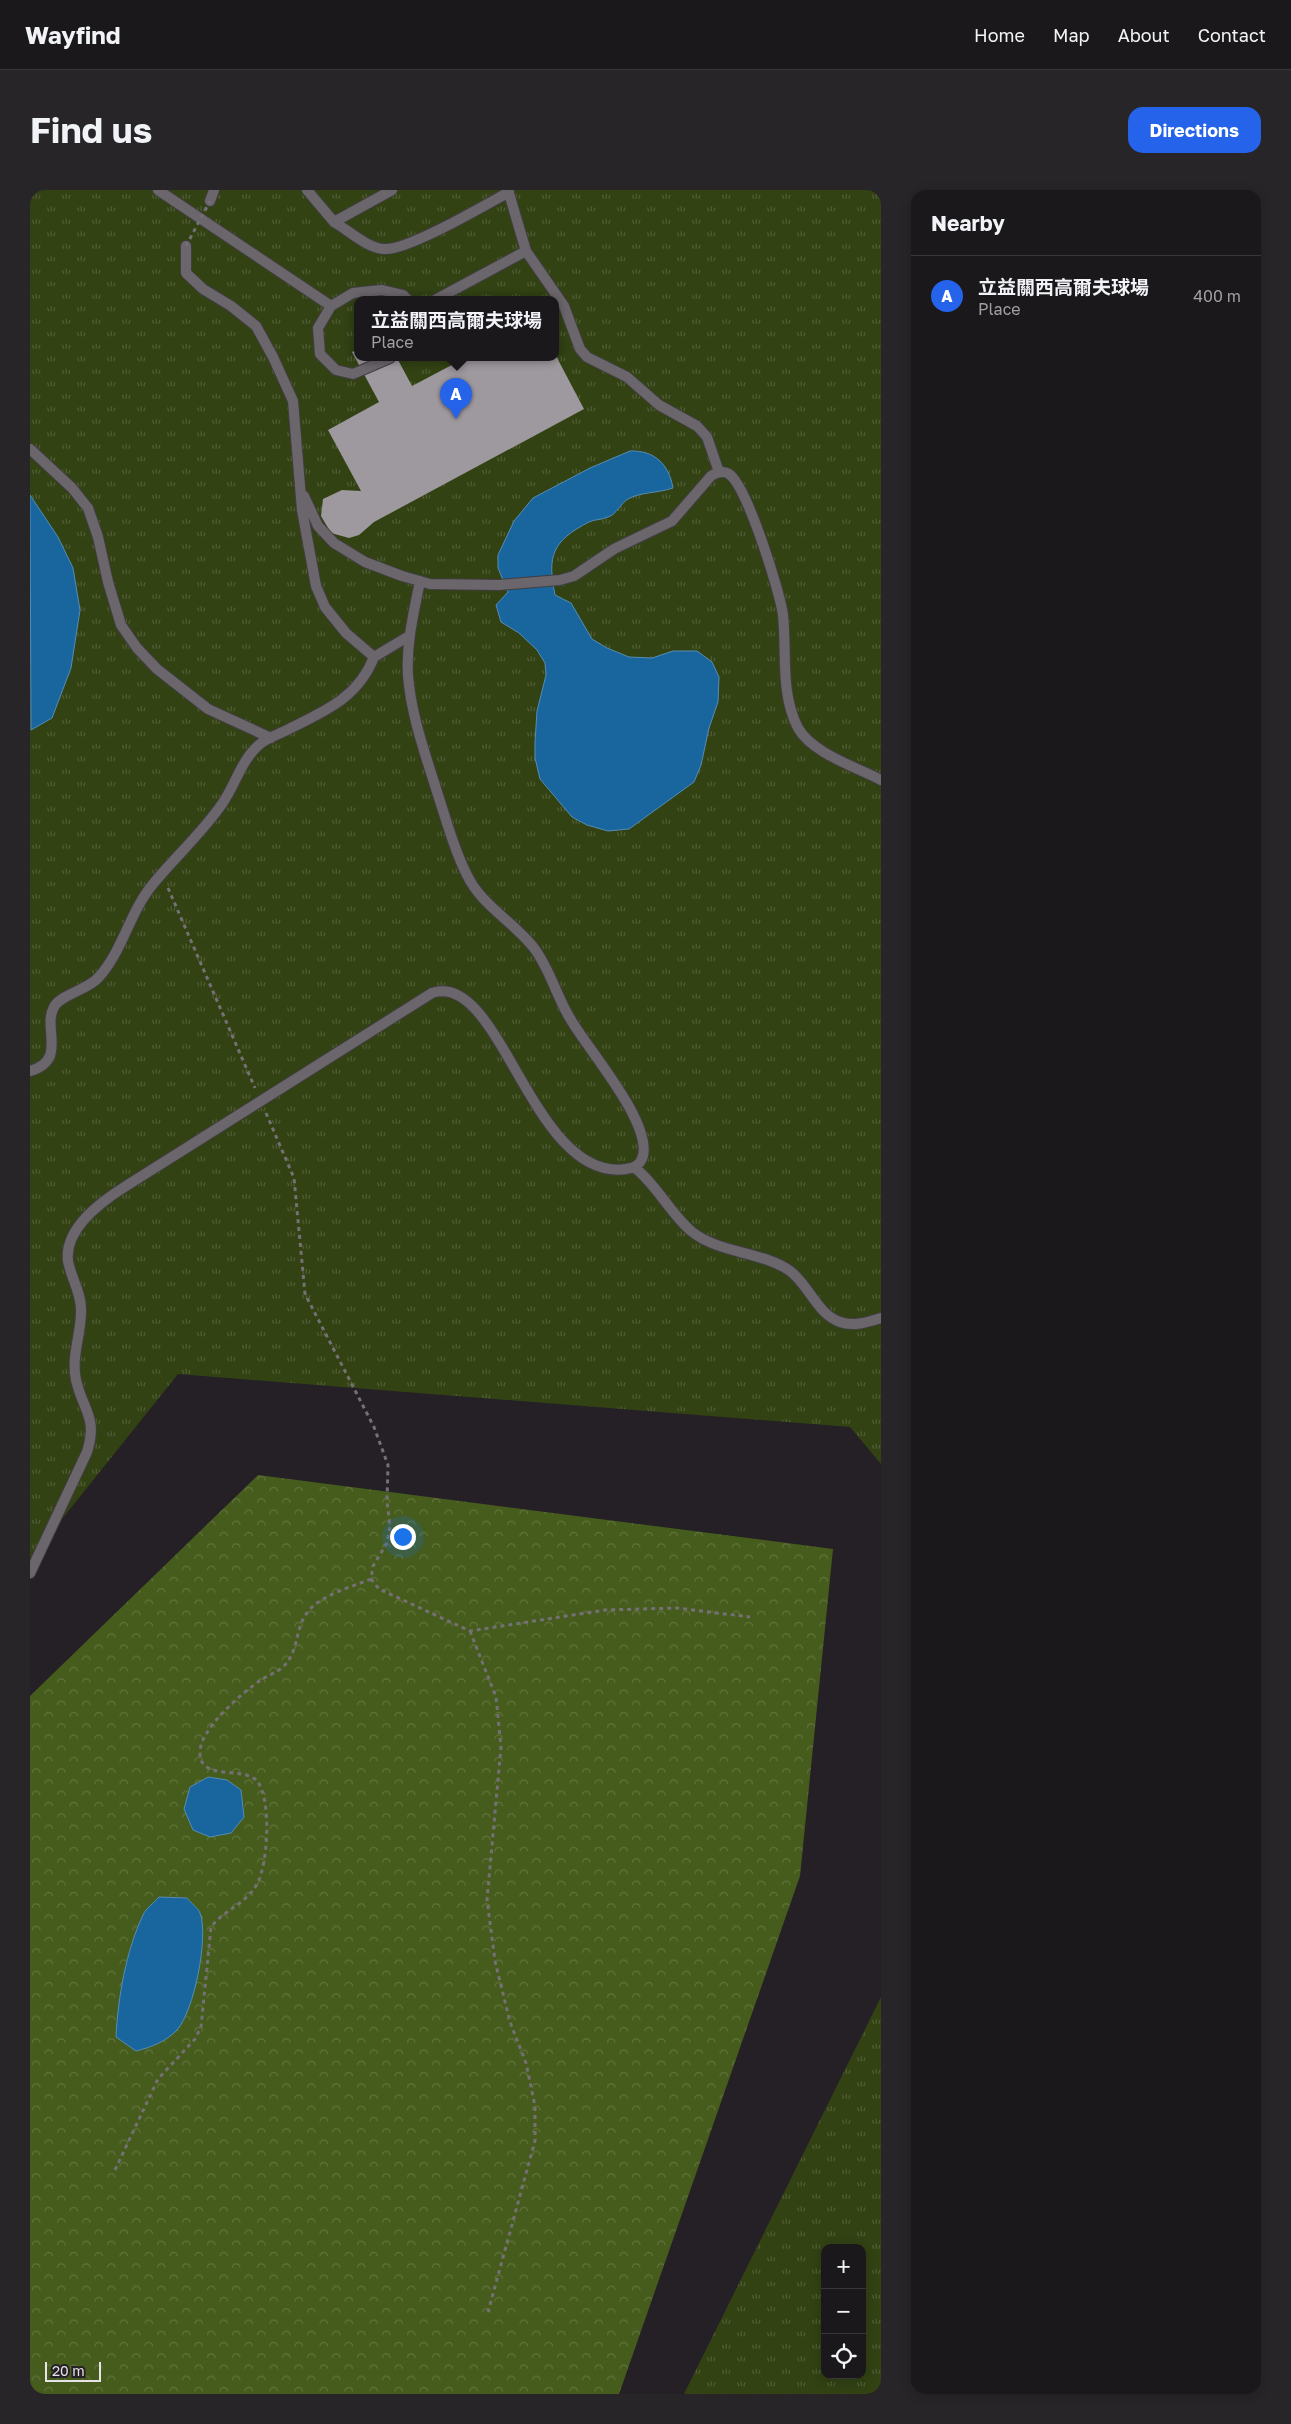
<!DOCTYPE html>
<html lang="en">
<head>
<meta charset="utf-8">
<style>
  body { margin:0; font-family:"Golos Text","Noto Sans TC",sans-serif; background:#282529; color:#f1f3f6 }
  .controls { position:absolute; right:15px; bottom:15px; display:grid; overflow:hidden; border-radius:10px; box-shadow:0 2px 12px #0003 }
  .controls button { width:45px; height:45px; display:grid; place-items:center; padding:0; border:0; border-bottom:1px solid #39373b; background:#1b181c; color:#f1f3f6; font:25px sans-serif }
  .scale { position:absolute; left:15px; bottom:12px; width:56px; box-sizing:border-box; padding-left:5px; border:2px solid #e7e4e8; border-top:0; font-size:14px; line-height:18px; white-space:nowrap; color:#e7e4e8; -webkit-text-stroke:4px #242025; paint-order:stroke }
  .you { position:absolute; left:372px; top:1346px; width:18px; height:18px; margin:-12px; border:4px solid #fff; border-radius:50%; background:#1a73e8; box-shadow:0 0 0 8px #1a73e833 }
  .badge { display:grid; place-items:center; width:32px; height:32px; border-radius:50%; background:#2563eb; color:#fff; font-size:16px; font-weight:700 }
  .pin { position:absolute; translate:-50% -41px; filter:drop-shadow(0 1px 2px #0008) }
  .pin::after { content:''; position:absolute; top:26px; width:18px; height:15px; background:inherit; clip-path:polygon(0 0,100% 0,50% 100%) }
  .popup { position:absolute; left:324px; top:106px; width:205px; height:65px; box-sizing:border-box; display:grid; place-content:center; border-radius:10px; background:#1b181c; filter:drop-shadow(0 1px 4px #0005); font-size:16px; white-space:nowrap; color:#a0a0a3 }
  .popup b { font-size:19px; color:#f1f3f6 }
  .popup::after { content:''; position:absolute; left:50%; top:100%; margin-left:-10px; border:10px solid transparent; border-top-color:#1b181c }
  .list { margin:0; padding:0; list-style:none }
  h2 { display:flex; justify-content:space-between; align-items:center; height:65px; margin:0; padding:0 20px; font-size:21px }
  h2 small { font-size:16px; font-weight:400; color:#a0a0a3 }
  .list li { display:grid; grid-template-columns:32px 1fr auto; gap:15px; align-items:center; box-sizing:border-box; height:80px; padding:0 20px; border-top:1px solid #39373b }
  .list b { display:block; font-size:19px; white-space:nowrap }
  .list p { margin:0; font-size:16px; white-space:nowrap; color:#a0a0a3 }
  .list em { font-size:16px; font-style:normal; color:#a0a0a3 }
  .icon { flex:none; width:28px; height:28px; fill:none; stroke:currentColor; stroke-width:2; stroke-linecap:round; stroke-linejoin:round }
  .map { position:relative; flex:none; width:851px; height:2204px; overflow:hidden; border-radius:15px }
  header { display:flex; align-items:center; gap:30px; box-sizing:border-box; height:70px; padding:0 25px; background:#1b181c; border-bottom:1px solid #39373b }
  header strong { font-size:24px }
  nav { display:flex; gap:28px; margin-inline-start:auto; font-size:18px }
  .intro { display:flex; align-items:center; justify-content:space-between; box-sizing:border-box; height:120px; padding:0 30px }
  h1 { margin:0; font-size:35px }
  .button { padding:12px 22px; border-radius:15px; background:#2563eb; color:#fff; font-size:18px; font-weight:700 }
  main { display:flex; gap:30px; padding:0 30px }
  aside { flex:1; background:#1b181c; border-radius:15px; box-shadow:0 2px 12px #0003 }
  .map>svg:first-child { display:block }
</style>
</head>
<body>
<header>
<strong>Wayfind</strong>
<nav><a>Home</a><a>Map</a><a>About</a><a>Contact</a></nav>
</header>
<div class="intro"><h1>Find us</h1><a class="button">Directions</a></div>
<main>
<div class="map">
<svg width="851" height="2204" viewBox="0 0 851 2204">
  <defs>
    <pattern id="grass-tufts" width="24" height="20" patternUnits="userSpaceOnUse" patternTransform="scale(1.25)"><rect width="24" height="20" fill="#324213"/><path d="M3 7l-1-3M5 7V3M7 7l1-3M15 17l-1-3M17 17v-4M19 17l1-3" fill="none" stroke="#505d35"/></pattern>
    <pattern id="forest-crowns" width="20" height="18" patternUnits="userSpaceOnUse" patternTransform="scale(1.25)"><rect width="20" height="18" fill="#465c1c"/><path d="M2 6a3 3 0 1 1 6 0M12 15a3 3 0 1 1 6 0" fill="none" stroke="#61733d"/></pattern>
  </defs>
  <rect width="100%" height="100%" fill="#242025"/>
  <path fill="url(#grass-tufts)" fill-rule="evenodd" d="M0,0H851V1274L820,1237L148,1184L0,1369ZM327,110H525V168H327Z
    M851,1807V2204H654ZM795,2058H832V2185H795Z"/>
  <path fill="url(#forest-crowns)" d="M228,1285L803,1359L770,1686L589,2204H0V1506Z"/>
  <path fill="#19669e" stroke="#578cb4" d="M600,261C624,260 639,274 643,298C629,303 610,302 598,309C590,314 587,324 578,327C572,330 565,329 559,332C522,351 517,366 525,405L541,413L562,449L577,458L599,467L622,468L643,461H667L682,472L689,487L688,512L679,538L671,575L664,592L599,639L578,641L557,635L542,627L510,589L505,568V552L507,521L516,485L515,473L507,460L489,443L471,432L466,415L478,402L468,378V365L484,331L503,308L560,278Z
    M0,305L28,347L43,378L50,420L41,478L22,528L1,540Z
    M178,1587L197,1590L211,1600L214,1627L201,1643L180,1647L163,1640L154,1619L160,1597Z
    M129,1707L157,1708C161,1713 168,1718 170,1723C179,1747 164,1821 147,1840C135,1852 122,1857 106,1861L86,1847C88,1807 96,1761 113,1725C116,1718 124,1713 129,1707Z"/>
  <path fill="#9e989f" d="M327,160V168H367L382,196L435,168H525V164L554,219L344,332L329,345L319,348L301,343L291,326L293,309L312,300L331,301L298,240L349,212L322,162Z"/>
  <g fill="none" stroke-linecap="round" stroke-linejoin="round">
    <defs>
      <path id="service" d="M128,0L301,116
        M277,0L304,32L362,0
        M478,0L496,61L534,116L550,159L557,167L597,187L629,215L667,236L677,247L689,282
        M180,11L184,0
        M304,32C318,40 337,58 354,59C377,61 455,15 479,2
        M405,110L496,61
        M360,168L323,184L306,180L290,164L288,138L301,116L323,103L352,100L373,105L378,110
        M0,259L42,298L58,318L68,347L78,392L91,435L107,458L127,479L178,519L241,548
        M274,306L288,336L304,353L335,372L372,386L400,394L469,395L530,390L544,386L584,359L642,331L681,286C686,283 693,280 699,284C717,296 750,402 753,425C757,463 750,503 768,538C782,563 826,577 851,590
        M390,391C384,422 376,453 378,485C381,526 396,566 408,605C417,632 424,660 437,685C451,715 484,732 504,758C520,779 527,808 541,830C559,861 621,931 613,966C610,975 605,978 596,979C502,993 471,779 402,803
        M344,467L379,446
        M0,881C38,870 12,838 24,817C30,805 57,800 68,788C93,761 99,723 123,694C145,667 172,643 192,614C206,594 211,570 230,554C237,548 249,544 257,540C295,521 328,508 344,467L316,443L295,417L286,396L272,320L263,211L243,167L226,136L201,116L173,99L156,83V56
        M605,978C627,995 639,1022 661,1041C689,1064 732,1061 760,1081C779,1095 787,1124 810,1132C823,1137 838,1132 851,1128
        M0,1383L57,1262C68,1227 53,1221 46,1190C41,1167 51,1144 51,1122C52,1104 41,1088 38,1071C34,1038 72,1011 96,996"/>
    </defs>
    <use href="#service" stroke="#413e42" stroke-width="12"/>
    <path stroke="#747075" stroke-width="3" stroke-dasharray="4 4" stroke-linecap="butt" d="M138,698L225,898
      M236,923L264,988L275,1104L344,1237L358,1275L357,1311L360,1336L357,1353L343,1376L341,1389L349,1399L440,1441L575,1420L647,1418L720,1427
      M440,1441L466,1507L471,1557L457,1710L465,1771L480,1832L496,1873L505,1916V1951L458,2122
      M85,1980L128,1889L165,1849L171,1837L181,1737C194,1720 216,1714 227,1694C238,1675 242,1609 227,1591C214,1576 171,1591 170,1564C168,1540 213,1502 231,1490C238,1485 248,1482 254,1476C270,1460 264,1436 280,1419C295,1404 321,1397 341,1389"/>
    <use href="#service" stroke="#6b656c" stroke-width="10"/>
    <defs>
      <path id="service-bridge" d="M96,996L402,803"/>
    </defs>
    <use href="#service-bridge" stroke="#413e42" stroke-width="12" stroke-linecap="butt"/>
    <path stroke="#747075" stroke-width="3" stroke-dasharray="4 4" stroke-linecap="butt" d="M156,56L180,11"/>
    <use href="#service-bridge" stroke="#6b656c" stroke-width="10"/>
  </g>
</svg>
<div class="controls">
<button>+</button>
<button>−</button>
<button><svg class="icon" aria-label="locate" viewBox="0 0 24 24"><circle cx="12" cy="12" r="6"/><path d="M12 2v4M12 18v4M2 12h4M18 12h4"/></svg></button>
</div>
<div class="scale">20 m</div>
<div class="you"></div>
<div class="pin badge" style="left:426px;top:229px">A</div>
<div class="popup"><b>立益關西高爾夫球場</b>Place</div>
</div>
<aside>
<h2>Nearby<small></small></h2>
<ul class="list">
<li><span class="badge">A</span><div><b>立益關西高爾夫球場</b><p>Place</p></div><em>400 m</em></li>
</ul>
</aside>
</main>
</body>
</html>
